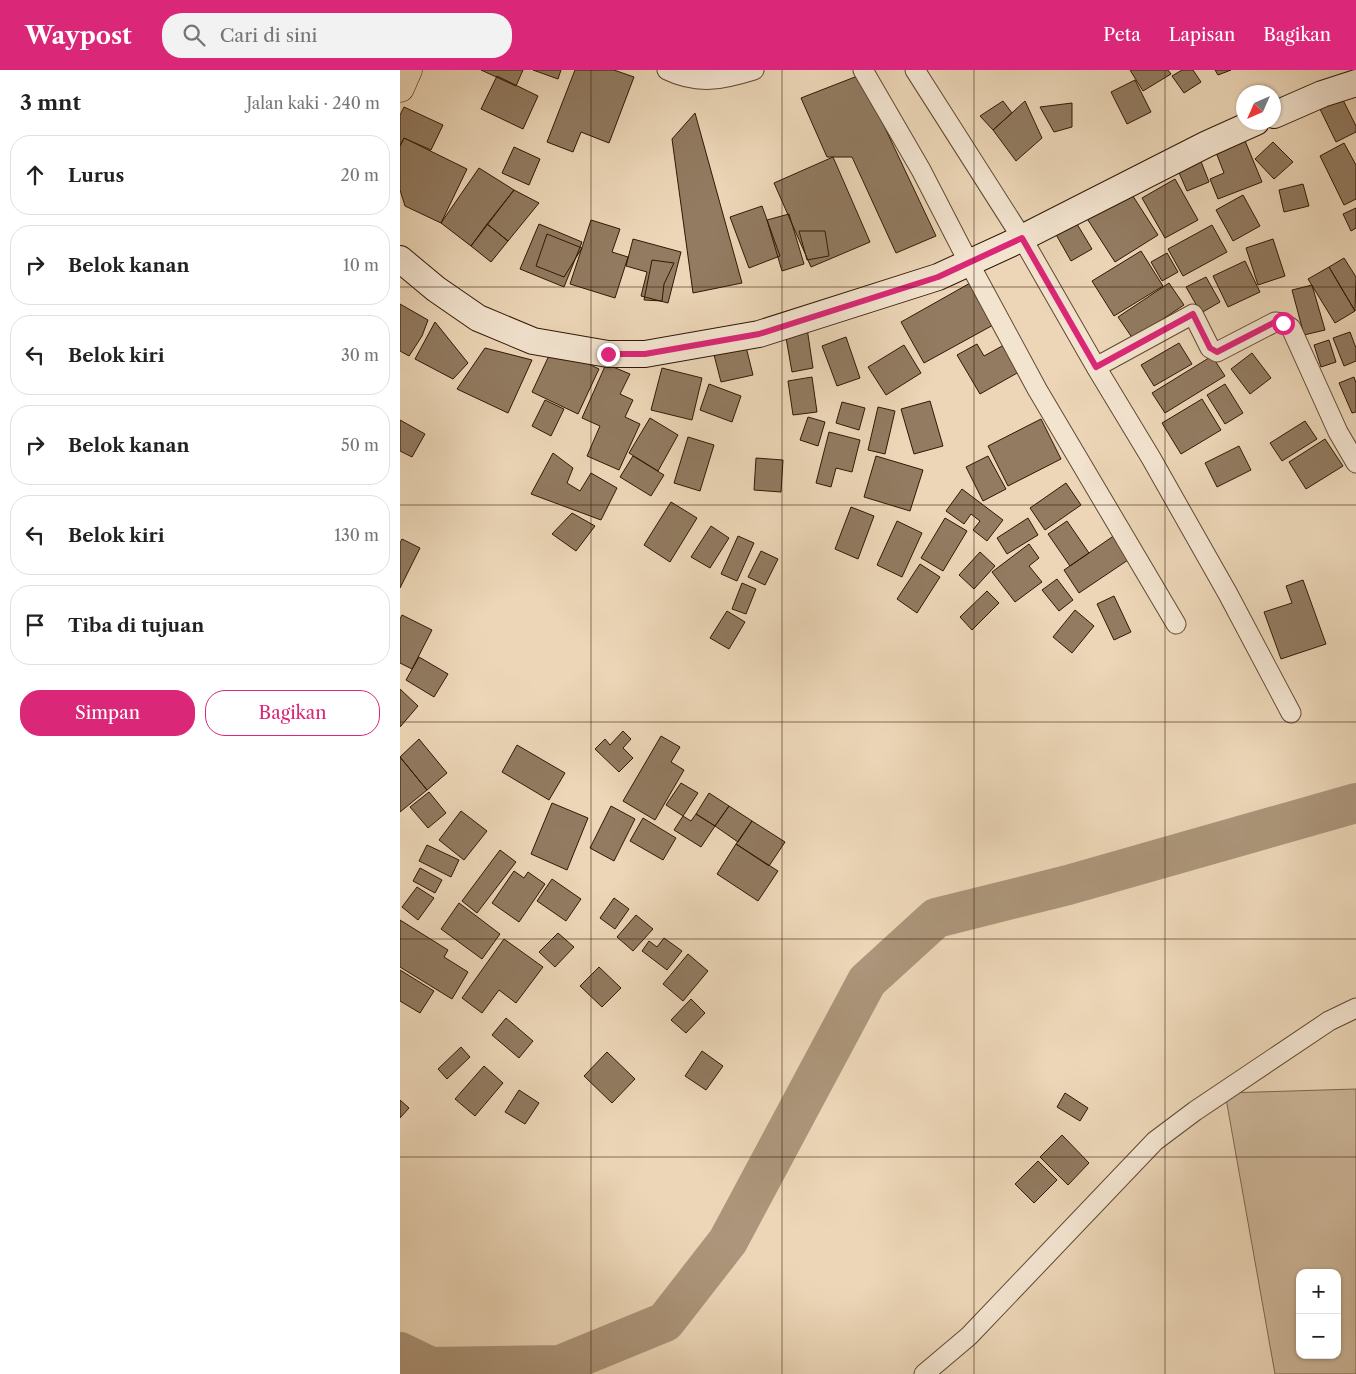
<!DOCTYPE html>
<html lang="id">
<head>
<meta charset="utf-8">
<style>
  body { margin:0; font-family:"Libre Caslon Text",serif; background:#f2f2f2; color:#222 }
  .controls { position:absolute; right:15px; bottom:15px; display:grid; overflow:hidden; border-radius:10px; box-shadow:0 1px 4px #0004 }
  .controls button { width:45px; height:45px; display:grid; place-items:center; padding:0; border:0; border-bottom:1px solid #e0e0e0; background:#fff; color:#222; font:25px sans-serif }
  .compass { position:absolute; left:836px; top:15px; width:45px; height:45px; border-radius:50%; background:#fff; box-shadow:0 1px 4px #0004; rotate:225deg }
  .stop { position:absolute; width:15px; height:15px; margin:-11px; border:4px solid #db2777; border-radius:50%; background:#fff }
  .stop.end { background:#db2777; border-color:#fff; box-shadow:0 1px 5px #0008 }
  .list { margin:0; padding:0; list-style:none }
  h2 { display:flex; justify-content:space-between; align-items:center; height:65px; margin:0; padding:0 20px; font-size:21px }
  h2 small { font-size:16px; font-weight:400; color:#767676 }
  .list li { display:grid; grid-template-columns:32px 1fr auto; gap:15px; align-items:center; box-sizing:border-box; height:80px; margin:0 10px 10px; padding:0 10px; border:1px solid #e0e0e0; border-radius:20px }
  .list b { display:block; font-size:19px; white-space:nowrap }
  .list em { font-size:16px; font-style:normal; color:#767676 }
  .actions { display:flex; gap:10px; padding:15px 20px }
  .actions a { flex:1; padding:11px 0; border:1px solid #db2777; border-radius:20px; text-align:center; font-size:18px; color:#db2777 }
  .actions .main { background:#db2777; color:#fff }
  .icon { flex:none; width:28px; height:28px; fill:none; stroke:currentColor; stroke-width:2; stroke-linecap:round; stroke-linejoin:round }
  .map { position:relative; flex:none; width:956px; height:1304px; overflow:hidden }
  header { display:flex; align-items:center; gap:30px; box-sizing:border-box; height:70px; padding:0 25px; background:#db2777; color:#fff }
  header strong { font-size:24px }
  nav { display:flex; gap:28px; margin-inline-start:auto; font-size:18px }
  .search { width:350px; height:45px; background:#f2f2f2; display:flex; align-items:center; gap:12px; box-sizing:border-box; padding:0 18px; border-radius:20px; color:#767676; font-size:19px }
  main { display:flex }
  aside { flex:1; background:#fff }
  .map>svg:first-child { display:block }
</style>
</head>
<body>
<header>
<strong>Waypost</strong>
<div class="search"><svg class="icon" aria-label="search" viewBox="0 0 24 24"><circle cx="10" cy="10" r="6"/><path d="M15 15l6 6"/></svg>Cari di sini</div>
<nav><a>Peta</a><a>Lapisan</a><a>Bagikan</a></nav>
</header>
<main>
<aside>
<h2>3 mnt<small>Jalan kaki · 240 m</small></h2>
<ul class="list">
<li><svg class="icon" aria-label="ahead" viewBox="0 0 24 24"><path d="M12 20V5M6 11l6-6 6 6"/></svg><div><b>Lurus</b></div><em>20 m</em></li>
<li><svg class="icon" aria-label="right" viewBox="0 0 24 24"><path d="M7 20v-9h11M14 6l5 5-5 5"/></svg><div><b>Belok kanan</b></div><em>10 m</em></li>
<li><svg class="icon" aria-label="left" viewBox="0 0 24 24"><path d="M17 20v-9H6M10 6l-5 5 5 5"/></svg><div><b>Belok kiri</b></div><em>30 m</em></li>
<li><svg class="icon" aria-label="right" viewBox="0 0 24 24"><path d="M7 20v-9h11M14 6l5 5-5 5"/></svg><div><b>Belok kanan</b></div><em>50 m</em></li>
<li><svg class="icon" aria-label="left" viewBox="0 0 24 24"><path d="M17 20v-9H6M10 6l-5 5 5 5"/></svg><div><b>Belok kiri</b></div><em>130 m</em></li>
<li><svg class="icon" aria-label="arrive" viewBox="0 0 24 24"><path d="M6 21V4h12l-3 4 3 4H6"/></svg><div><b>Tiba di tujuan</b></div></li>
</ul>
<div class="actions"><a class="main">Simpan</a><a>Bagikan</a></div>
</aside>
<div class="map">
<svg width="956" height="1304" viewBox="0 0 956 1304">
  <rect width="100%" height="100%" fill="#ecd6b7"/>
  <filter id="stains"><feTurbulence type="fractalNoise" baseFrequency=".004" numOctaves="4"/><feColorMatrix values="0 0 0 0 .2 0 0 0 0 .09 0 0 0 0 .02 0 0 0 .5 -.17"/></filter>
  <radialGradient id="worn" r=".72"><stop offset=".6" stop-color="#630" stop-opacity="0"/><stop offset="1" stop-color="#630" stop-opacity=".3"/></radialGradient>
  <path fill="#ccb699" stroke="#7e674e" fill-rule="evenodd" d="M956,1019V1304H875L825,1023ZM900,1203H937V1285H900Z"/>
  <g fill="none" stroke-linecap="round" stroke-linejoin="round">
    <path stroke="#ac957a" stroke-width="40" d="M0,1282L31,1297L160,1295L265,1252L328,1171L467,911L536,848L668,815L956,733"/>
  </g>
  <path fill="#927b61" stroke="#311804" d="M81,0H123L116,16Z
    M133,0H161L158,9Z
    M175,0H214L234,7L209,73L181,62L173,82L147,72Z
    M730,0H768L771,4L743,21Z
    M782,0H793L801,12L784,23L772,6Z
    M815,0H831L818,5Z
    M460,5L536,166L496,183L452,87H427L401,28Z
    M97,6L138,26L123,59L81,39Z
    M735,10L751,42L727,54L711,22Z
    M941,26L956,56V62L936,72L919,37Z
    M603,31L612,43L593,60L580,46Z
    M625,31L642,68L616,91L593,60Z
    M672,33V57L654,62L640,37Z
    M4,37L43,55L31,80L4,68L0,76V45Z
    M295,43L342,213L293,223L272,69Z
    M843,66L862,112L818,129L810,109L824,103L814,77Z
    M4,68L67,99L41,153L5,136L0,120V76Z
    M873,72L893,92L874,109L855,89Z
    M944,73L956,95V129L944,135L920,86Z
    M114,77L140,89L129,115L102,103Z
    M433,87L470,172L411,197L374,113Z
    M800,89L809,112L787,121L777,98Z
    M79,98L114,120L71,176L41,153Z
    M775,109L798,150L765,168L742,128Z
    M903,114L909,136L884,142L879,120Z
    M114,120L139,133L108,171L87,154Z
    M729,120L758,165L715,192L686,147Z
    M843,125L860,156L833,171L816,140Z
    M362,136L380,186L349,198L330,147Z
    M956,138V158L951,161L943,144Z
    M389,144L404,194L382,201L367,150Z
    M674,149L692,179L671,191L654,161Z
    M191,150L220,159L212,182L228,187L215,228L170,214Z
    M87,154L108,171L91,192L71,176Z
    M139,154L182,172L164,217L120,199Z
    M812,155L827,182L783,206L768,179Z
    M399,161H425L429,186L407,190Z
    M147,164L182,178L164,207L136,196Z
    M233,169L281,182L268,233L241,226L247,202L226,196Z
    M873,169L885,206L858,215L846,178Z
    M741,181L763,216L714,246L692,211Z
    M767,183L778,202L762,211L751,192Z
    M944,188L956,207L955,241L929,197Z
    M252,190L274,193L264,214L262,231L244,230Z
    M845,191L860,222L828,237L813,206Z
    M929,197L955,241L935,253L908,209Z
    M806,207L820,232L801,243L786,217Z
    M572,212L595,254L524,293L501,252Z
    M769,213L784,235L733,269L718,247Z
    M912,215L925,260L904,265L892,220Z
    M0,234L28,250L22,266L9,286L0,281Z
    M35,252L68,293L53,309L15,289Z
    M407,258L413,298L392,302L385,262Z
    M950,262L956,278V291L944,296L933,268Z
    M446,267L460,308L437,316L422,276Z
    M929,270L936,292L921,297L914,275Z
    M345,273L353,305L321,312L313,281Z
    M779,273L792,294L754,316L741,295Z
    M577,274L584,286L604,275L619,302L580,324L557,285Z
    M504,275L521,303L486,325L468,297Z
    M153,277L199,299L178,344L132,322Z
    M85,278L132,290L108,343L57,319Z
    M852,283L871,308L850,324L831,299Z
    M812,286L825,306L765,343L752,323Z
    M206,294L230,304L220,324L233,330L225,347L240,354L219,400L187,386L200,356L182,348Z
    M262,298L302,308L292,350L251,340Z
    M412,307L417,342L393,345L388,311Z
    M954,307L956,313V342L952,343L939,313Z
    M309,314L341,326L332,352L300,340Z
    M825,314L843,343L825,354L807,325Z
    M802,329L821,360L781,384L762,353Z
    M145,330L164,339L151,366L132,356Z
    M530,331L543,376L514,384L501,339Z
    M442,332L465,338L459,360L436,353Z
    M478,337L495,341L485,384L468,380Z
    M408,347L425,352L418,376L400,370Z
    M250,348L278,365L258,401L229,383Z
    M641,349L661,389L608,416L588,376Z
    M0,350L25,364L12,387L0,381Z
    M905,351L917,369L882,391L870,373Z
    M429,362L460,370L452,402L436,398L431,417L416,413Z
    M288,367L314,375L300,421L274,413Z
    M925,369L943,396L906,419L889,392Z
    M839,376L851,400L817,417L805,393Z
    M153,383L173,398L167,413L180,421L191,403L217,418L201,450L131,424Z
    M233,386L264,405L251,426L220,407Z
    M476,386L523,400L510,441L464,427Z
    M588,386L606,419L583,431L566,397Z
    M356,388L383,390L381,422L354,420Z
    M666,413L681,435L645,460L630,438Z
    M562,419L603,450L587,471L573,460L580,451L571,444L564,454L546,441Z
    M271,432L297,448L270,492L244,475Z
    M451,437L474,446L458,489L435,479Z
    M172,443L195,456L176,481L152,464Z
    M545,448L567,461L543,501L521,488Z
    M628,448L638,465L607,484L597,468Z
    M497,451L522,463L502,507L477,495Z
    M667,451L689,483L670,496L648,464Z
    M311,456L329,468L310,498L291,487Z
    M715,465L731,488L679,523L664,500Z
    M338,466L354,473L337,511L321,504Z
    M2,469L20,478L0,518V473Z
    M629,474L639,488L629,496L642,512L615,532L592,502Z
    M361,481L378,489L365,515L348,507Z
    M580,482L595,496L574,519L559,505Z
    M520,494L540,507L517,543L497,529Z
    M657,509L673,530L659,541L642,520Z
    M903,510L926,574L881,589L864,542L892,533L886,516Z
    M342,513L356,519L346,544L332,539Z
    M587,521L599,533L572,560L560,547Z
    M714,526L731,562L714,570L697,534Z
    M675,540L694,556L672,583L653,567Z
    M327,541L345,552L329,579L310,568Z
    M2,545L32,560L12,599L0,593V549Z
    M19,587L48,604L34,627L6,610Z
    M0,619L18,636L0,657Z
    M223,661L231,669L223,678L233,688L219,702L195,679L205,669L210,675Z
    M261,666L280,677L271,692L284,700L255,750L223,731Z
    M19,669L47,703L27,720L0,687Z
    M117,675L165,703L149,730L102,702Z
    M0,687L27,720L0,742Z
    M281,713L298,723L283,746L266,735Z
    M29,722L46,743L28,758L10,737Z
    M309,723L329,736L315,756L296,744Z
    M152,733L188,748L167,800L131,784Z
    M211,736L235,749L214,791L190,778Z
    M329,736L352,751L338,772L315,756Z
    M61,741L87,761L64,790L39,770Z
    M296,744L315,756L301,777L274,760L283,746L291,751Z
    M243,748L276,768L263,790L230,771Z
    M352,751L385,772L369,796L336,774Z
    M336,774L378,801L358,831L317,804Z
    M27,775L59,790L51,807L19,791Z
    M100,780L116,792L77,843L62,831Z
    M20,798L42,810L35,823L13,811Z
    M114,801L124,808L128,802L145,814L119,852L92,833Z
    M152,809L181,829L166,851L137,831Z
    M17,817L34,828L18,850L2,837Z
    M214,828L229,839L215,859L200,848Z
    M59,833L100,864L82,889L41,859Z
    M236,845L253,859L233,881L217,867Z
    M0,850L48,880L44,887L68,902L52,929L0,897Z
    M158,863L174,877L155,897L139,882Z
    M264,868L282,881L267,900L242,881L249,871L257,877Z
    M104,869L143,897L116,933L99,920L82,943L62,928Z
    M288,884L308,901L283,931L263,914Z
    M199,897L221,918L202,937L180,916Z
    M0,900L34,921L20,943L0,931Z
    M291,929L305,943L286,963L271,950Z
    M106,948L133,971L119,988L92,965Z
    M61,977L70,987L47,1009L38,999Z
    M302,981L323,996L306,1020L285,1006Z
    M207,982L235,1009L212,1033L184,1006Z
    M84,996L103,1013L75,1046L55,1029Z
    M119,1020L139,1033L125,1054L105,1042Z
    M665,1023L688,1038L680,1051L657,1037Z
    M0,1030L9,1038L0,1048Z
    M662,1065L689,1093L668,1115L640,1087Z
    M638,1091L657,1110L634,1133L615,1114Z"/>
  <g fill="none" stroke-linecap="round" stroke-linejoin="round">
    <defs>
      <path id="street" d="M267,0C298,15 322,10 354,0
        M463,0L521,100L569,193L637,319L776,554
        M515,0L622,168L696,297L751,388L828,524L891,643
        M696,297L793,244L810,278L817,282L875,252L883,253L891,258L938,362L956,393
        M524,1304L569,1266L755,1071L795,1041L929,951L956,938"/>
      <path id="secondary" d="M874,45L922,24L956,13
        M0,189L36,219L78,248L133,271L208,284H245L359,264L538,207L610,174L807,74L856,52"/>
      <path id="highway" d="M0,18L8,0"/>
    </defs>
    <use href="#street" stroke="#604831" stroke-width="21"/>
    <use href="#secondary" stroke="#311804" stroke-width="28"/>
    <use href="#highway" stroke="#311804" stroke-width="29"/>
    <use href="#street" stroke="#f3e4d0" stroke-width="19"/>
    <use href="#secondary" stroke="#f3e4d0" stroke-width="26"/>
    <use href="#highway" stroke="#ecd6b7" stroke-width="28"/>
  </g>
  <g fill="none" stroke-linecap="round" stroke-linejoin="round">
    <path stroke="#db2777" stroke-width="6" d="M208,284H245L359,264L538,207L622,168L696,297L793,244L810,278L817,282L875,252L883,253"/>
  </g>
  <path fill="none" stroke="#311804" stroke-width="1" stroke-opacity="0.55" d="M191,0V1304M382,0V1304M574,0V1304M765,0V1304M0,217H956M0,435H956M0,652H956M0,869H956M0,1087H956"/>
  <rect width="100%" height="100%" filter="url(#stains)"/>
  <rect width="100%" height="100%" fill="url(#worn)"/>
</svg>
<div class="controls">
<button>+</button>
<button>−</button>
</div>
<svg class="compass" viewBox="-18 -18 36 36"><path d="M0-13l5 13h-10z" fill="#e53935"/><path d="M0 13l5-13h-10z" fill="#767676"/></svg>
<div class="stop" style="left:883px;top:253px"></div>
<div class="stop end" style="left:208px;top:284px"></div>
</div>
</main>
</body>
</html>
